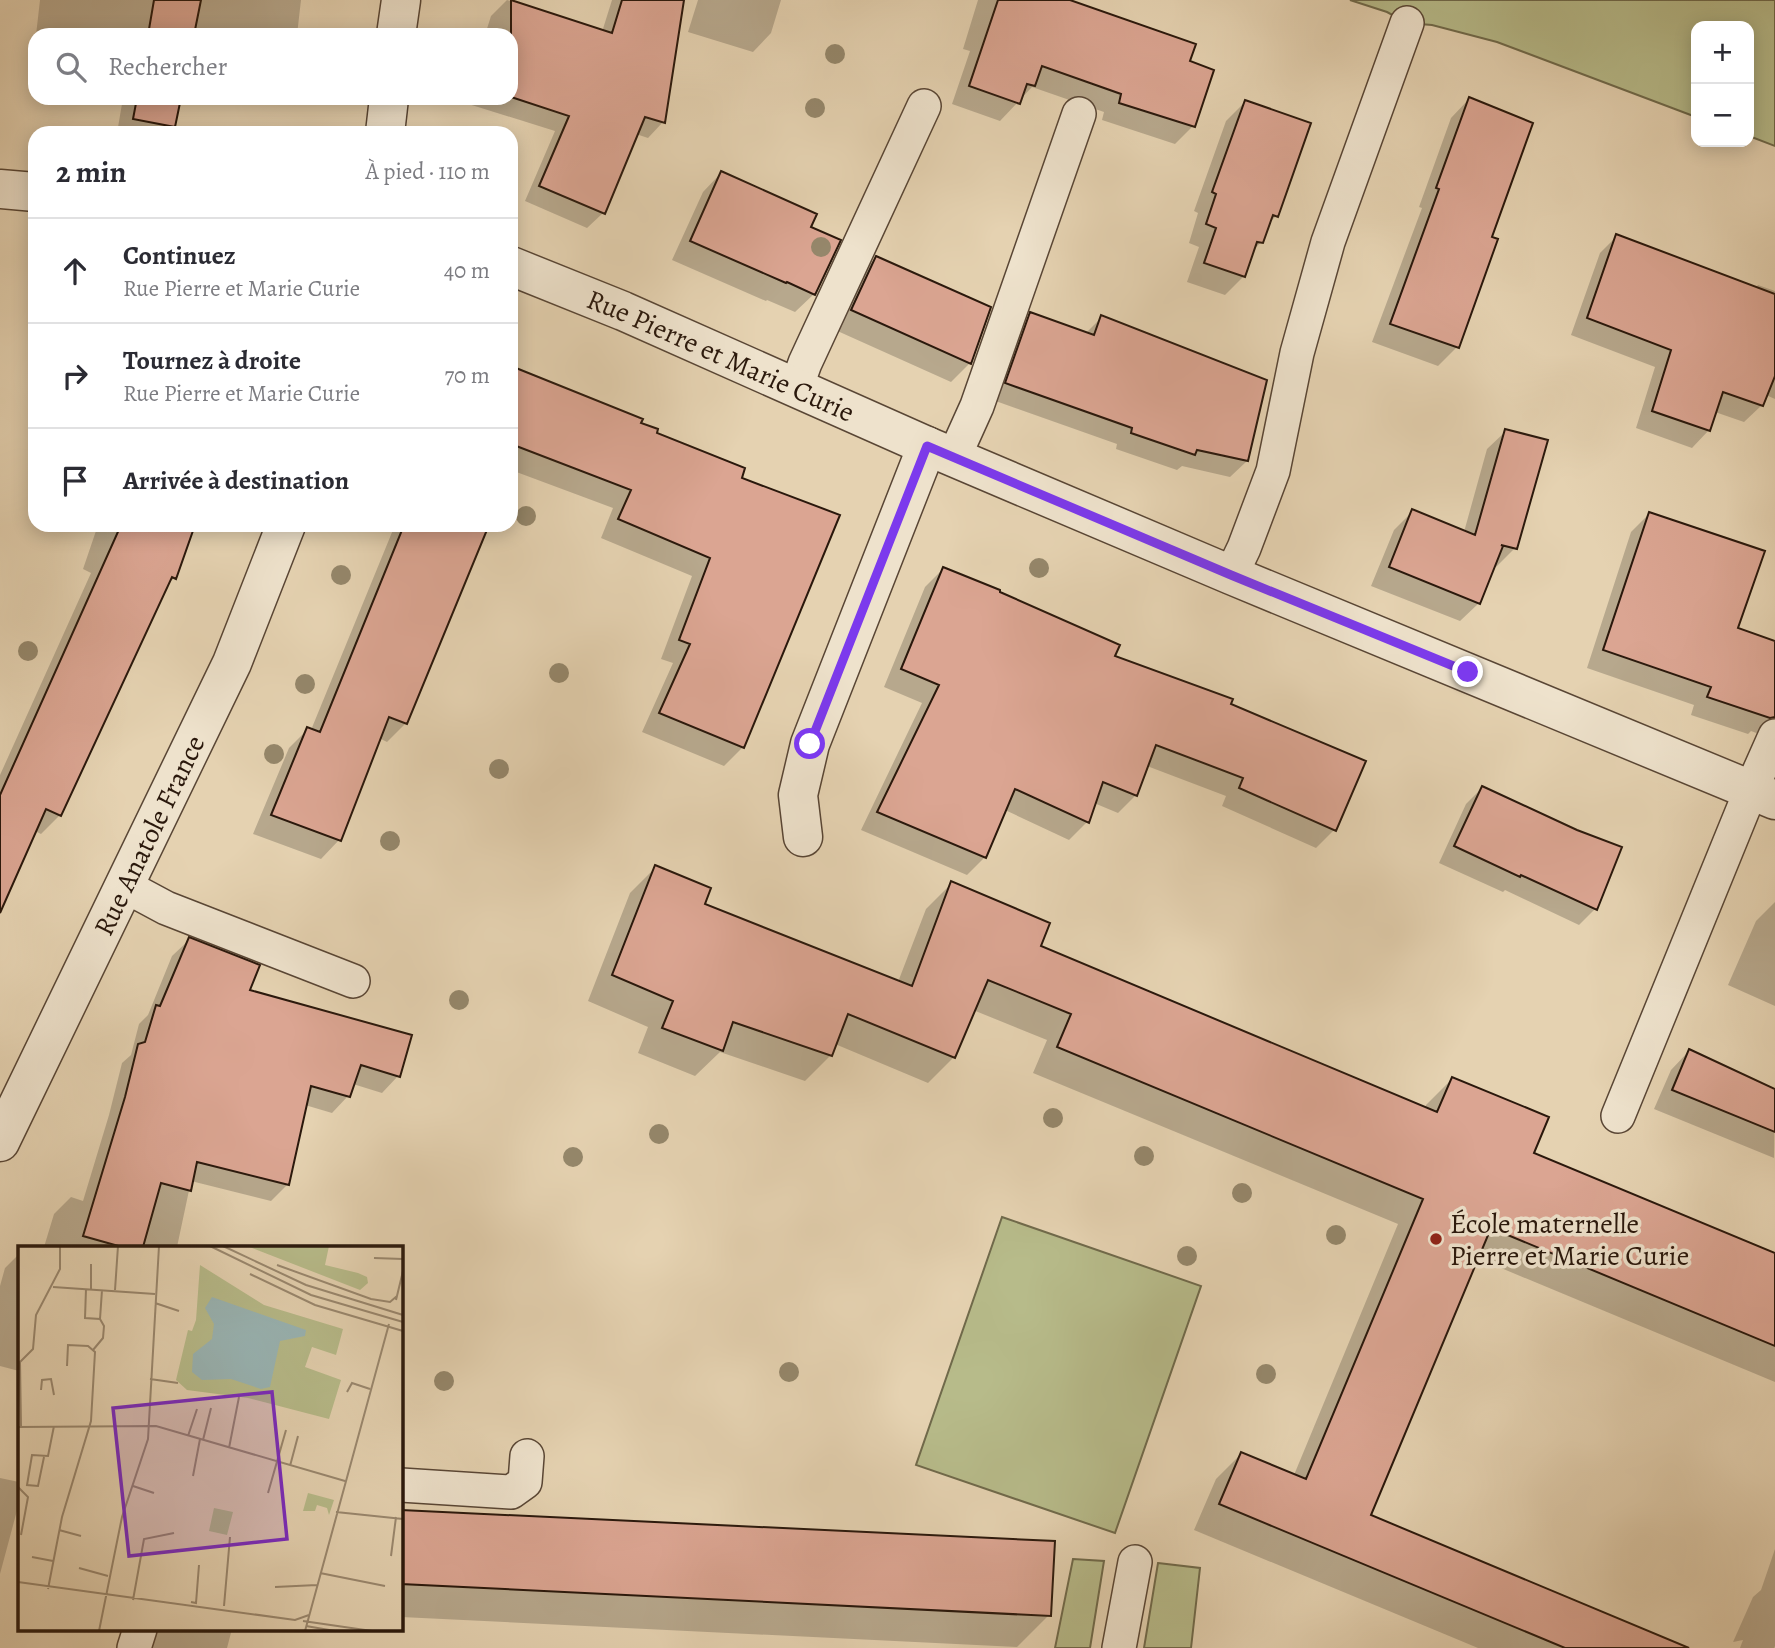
<!DOCTYPE html>
<html lang="fr">
<head>
<meta charset="utf-8">
<style>
  body { margin:0; font-family:Alegreya,serif; background:#f2f2f3; color:#2b2b33 }
  .controls { position:absolute; right:21px; top:21px; display:grid; overflow:hidden; border-radius:14px; box-shadow:0 4px 18px #0003 }
  .controls button { width:63px; height:63px; display:grid; place-items:center; padding:0; border:0; border-bottom:2px solid #e1e1e2; background:#fff; color:#2b2b33; font:35px sans-serif }
  .stop { position:absolute; width:21px; height:21px; margin:-16px; border:5px solid #7c3aed; border-radius:50%; background:#fff }
  .stop.end { background:#7c3aed; border-color:#fff; box-shadow:0 2px 7px #0008 }
  .list { margin:0; padding:0; list-style:none }
  h2 { display:flex; justify-content:space-between; align-items:center; height:91px; margin:0; padding:0 28px; font-size:30px }
  h2 small { font-size:23px; font-weight:400; color:#7c7c81 }
  .list li { display:grid; grid-template-columns:46px 1fr auto; gap:21px; align-items:center; box-sizing:border-box; height:105px; padding:0 28px; border-top:2px solid #e1e1e2 }
  .list b { display:block; font-size:26px; white-space:nowrap }
  .list p { margin:0; font-size:23px; white-space:nowrap; color:#7c7c81 }
  .list em { font-size:23px; font-style:normal; color:#7c7c81 }
  .icon { flex:none; width:38px; height:38px; fill:none; stroke:currentColor; stroke-width:2; stroke-linecap:round; stroke-linejoin:round }
  .map { position:relative; flex:none; width:1775px; height:1648px; overflow:hidden }
  .search { position:absolute; background:#fff; box-shadow:0 4px 18px #0003; left:28px; top:28px; width:490px; height:77px; display:flex; align-items:center; gap:18px; box-sizing:border-box; padding:0 24px; border-radius:21px; color:#7c7c81; font-size:26px }
  .panel { position:absolute; background:#fff; box-shadow:0 4px 18px #0003; left:28px; top:126px; width:490px; height:406px; border-radius:21px }
  .map>svg:first-child { display:block }
</style>
</head>
<body>
<div class="map">
<svg width="1775" height="1648" viewBox="0 0 1775 1648">
  <rect width="100%" height="100%" fill="#e5d2b1"/>
  <filter id="stains"><feTurbulence type="fractalNoise" baseFrequency=".00286" numOctaves="4"/><feColorMatrix values="0 0 0 0 .2 0 0 0 0 .09 0 0 0 0 .02 0 0 0 .5 -.17"/></filter>
  <radialGradient id="worn" r=".72"><stop offset=".6" stop-color="#630" stop-opacity="0"/><stop offset="1" stop-color="#630" stop-opacity=".3"/></radialGradient>
  <path fill="#b7bb8a" stroke="#706a4b" stroke-width="2" d="M1350,0H1775V146L1749,136V26H1696V117L1497,42L1432,25L1407,23L1387,12Z
    M1002,1217L1201,1286L1115,1533L916,1465Z
    M1073,1559L1104,1561L1090,1648H1055Z
    M1158,1563L1200,1568L1191,1648H1144Z"/>
  <path fill="#0003" d="M40,0H301L297,35H36Z
    M507,0L602,32L612,0H682L663,122L648,138L636,134L603,213L587,228L525,201L555,131L462,102L464,98H511V35H485L491,16Z
    M698,0H781L771,33L753,52L688,32Z
    M978,0H1065L1193,126L1175,144L1102,120L1104,112L1032,87L1000,121L952,104L970,51L963,49Z
    M123,98H179L173,126L167,133H117Z
    M240,98H277L272,102Z
    M1469,99L1490,238L1496,240L1457,347L1438,366L1372,342L1422,208L1419,207L1451,118Z
    M1245,102L1276,216L1267,225L1261,242L1251,253L1244,276L1225,295L1187,282L1199,247L1189,243L1198,213L1194,211L1226,121Z
    M721,173L809,228L814,294L795,312L767,300L766,301L672,260L703,192Z
    M1617,236L1755,289L1758,285L1775,291V399L1766,395L1762,405L1744,422L1715,412L1709,430L1692,448L1636,428L1655,367L1571,335L1600,253Z
    M876,258L970,363L951,382L833,329L857,277Z
    M1031,314L1086,333L1102,317L1247,461L1230,477L1182,466L1177,470L1116,449L1117,444L990,399L1014,330Z
    M511,363L516,365L515,370L639,423L655,434L739,479L743,747L724,766L642,732L673,663L661,659L692,576L601,538L613,508L511,470Z
    M1506,431L1515,548L1496,567L1493,566L1479,603L1460,621L1371,586L1394,530L1413,511L1464,532L1487,449Z
    M1649,514L1736,629L1775,643V740L1751,731L1748,734L1691,715L1694,705L1587,668L1631,532Z
    M98,525H193L174,578L165,587L60,815L41,834L35,831L0,908V775L91,573L83,569Z
    M395,525H459L406,723L387,742L379,738L339,840L321,859L253,834L289,748L308,729L311,730Z
    M943,569L1113,657L1363,762L1334,830L1316,848L1222,806L1226,796L1147,766L1136,795L1118,813L1094,803L1087,822L1069,840L1005,810L985,857L967,875L861,830L922,703L884,687L925,587Z
    M1482,788L1576,831L1620,848L1595,909L1579,925L1505,890L1503,892L1439,863L1466,804Z
    M656,867L703,905L898,982L926,909L952,883L1039,947L1425,1109L1426,1105L1452,1079L1532,1154L1775,1255V1382L1477,1258L1369,1516L1648,1648H1478L1194,1530L1216,1479L1241,1454L1294,1475L1398,1224L1033,1073L1047,1040L973,1010L954,1057L928,1083L835,1044L831,1055L805,1081L720,1052L695,1076L638,1053L648,1027L588,1001L630,893Z
    M1775,902V1006L1728,985L1756,921Z
    M189,940L248,991L398,1076L382,1093L353,1084L348,1096L332,1113L305,1105L288,1184L271,1201L191,1181L177,1247H44L54,1214L71,1197L83,1201L109,1115L122,1063L131,1055L139,1024L148,1015L172,956Z
    M1689,1051L1775,1091L1774,1158L1654,1109L1671,1070Z
    M19,1254V1371L0,1366V1286L5,1268Z
    M0,1478L19,1482V1503L0,1574Z
    M401,1511L1053,1542L1049,1615L1017,1647L401,1617Z
    M1775,1549V1646L1774,1648H1740L1743,1640L1733,1642L1753,1597L1761,1590Z
    M133,1629H232L227,1648H127Z"/>
  <path fill="#dba592" stroke="#2a180c" stroke-width="2" d="M154,0H201L194,35H148Z
    M511,0L612,33L622,0H684L665,123L645,117L605,214L539,186L569,116L511,97Z
    M998,0H1070L1196,44L1190,61L1214,70L1195,127L1119,103L1121,94L1042,66L1035,86L1027,84L1020,104L969,86Z
    M1469,97L1533,123L1492,237L1498,239L1459,348L1390,324L1439,189L1436,188Z
    M137,98H181L175,127L133,119Z
    M1245,100L1311,123L1278,217L1273,215L1263,243L1257,242L1245,277L1204,263L1216,228L1206,224L1216,194L1212,192Z
    M721,171L817,214L811,227L841,240L815,295L787,282L786,283L690,241Z
    M1616,234L1775,294V376L1763,406L1723,392L1710,431L1652,411L1671,350L1587,318Z
    M876,256L991,307L971,364L851,310Z
    M1030,312L1094,335L1101,315L1267,380L1248,461L1197,450L1195,455L1131,433L1132,428L1005,383Z
    M511,366L643,419L641,423L658,429L657,433L745,468L742,478L840,515L744,748L659,713L690,644L679,640L710,558L618,519L631,490L511,444Z
    M1505,429L1548,440L1517,549L1501,545L1503,546L1480,604L1389,567L1412,509L1475,535Z
    M1649,512L1765,551L1738,628L1775,641V717L1770,718L1707,697L1711,687L1603,650Z
    M121,525H195L176,579L172,577L61,816L46,809L0,913V795Z
    M404,525H489L407,724L389,717L341,841L271,815L307,727L320,732Z
    M943,567L1000,590V592L1120,645L1115,656L1233,699L1231,704L1366,761L1336,831L1239,788L1243,778L1156,745L1137,796L1103,782L1089,823L1015,789L986,858L877,812L939,685L901,669Z
    M1482,786L1577,830L1622,847L1597,910L1521,875L1520,877L1454,846Z
    M655,865L711,888L705,904L912,986L951,881L1050,923L1041,946L1437,1112L1452,1077L1549,1117L1534,1153L1775,1253V1346L1491,1228L1371,1515L1689,1648H1565L1219,1504L1241,1452L1306,1479L1423,1199L1057,1047L1071,1014L988,980L955,1058L848,1014L832,1056L733,1022L723,1051L662,1028L673,1001L612,975Z
    M189,937L260,965L250,990L412,1035L400,1077L361,1065L350,1097L311,1086L289,1185L197,1162L191,1191L161,1183L143,1247H122L83,1236L125,1097L138,1044L145,1042L156,1005L160,1006Z
    M1689,1049L1775,1089V1132L1672,1090Z
    M401,1510L1055,1541L1051,1616L401,1584Z"/>
  <g fill="none" stroke-linecap="round" stroke-linejoin="round">
    <defs>
      <path id="service" d="M796,388L805,363L924,106
        M954,457L977,406L1079,114
        M1231,575L1244,548L1273,471L1297,353L1328,242L1407,23
        M125,886L166,908L353,981
        M1618,1116L1751,790L1775,736
        M401,1485L511,1492L525,1482L527,1456
        M134,1648L140,1629
        M1119,1648L1135,1562"/>
      <g id="minor">
        <path d="M396,35L401,0"/>
        <path d="M385,133L389,98"/>
        <path d="M0,189L35,192"/>
        <path id="s1" d="M511,266L623,311L927,446L1231,575L1775,800"/>
        <path d="M803,837L798,795L810,744L927,446"/>
        <path id="s2" d="M0,1142L232,663L286,525"/>
      </g>
    </defs>
    <use href="#service" stroke="#594635" stroke-width="36"/>
    <use href="#minor" stroke="#594635" stroke-width="41"/>
    <use href="#service" stroke="#eee2cc" stroke-width="33"/>
    <use href="#minor" stroke="#eee2cc" stroke-width="38"/>
  </g>
  <g fill="#95876b">
    <circle cx="835" cy="54" r="10"/>
    <circle cx="815" cy="108" r="10"/>
    <circle cx="821" cy="247" r="10"/>
    <circle cx="526" cy="516" r="10"/>
    <circle cx="1039" cy="568" r="10"/>
    <circle cx="341" cy="575" r="10"/>
    <circle cx="28" cy="651" r="10"/>
    <circle cx="559" cy="673" r="10"/>
    <circle cx="305" cy="684" r="10"/>
    <circle cx="274" cy="754" r="10"/>
    <circle cx="499" cy="769" r="10"/>
    <circle cx="390" cy="841" r="10"/>
    <circle cx="459" cy="1000" r="10"/>
    <circle cx="1053" cy="1118" r="10"/>
    <circle cx="659" cy="1134" r="10"/>
    <circle cx="1144" cy="1156" r="10"/>
    <circle cx="573" cy="1157" r="10"/>
    <circle cx="1242" cy="1193" r="10"/>
    <circle cx="1336" cy="1235" r="10"/>
    <circle cx="1187" cy="1256" r="10"/>
    <circle cx="789" cy="1372" r="10"/>
    <circle cx="1266" cy="1374" r="10"/>
    <circle cx="444" cy="1381" r="10"/>
  </g>
  <g fill="none" stroke-linecap="round" stroke-linejoin="round">
    <path stroke="#7c3aed" stroke-width="9" d="M810,744L927,446L1231,575L1468,672"/>
  </g>
  <circle fill="#8f2418" stroke="#eee2cc" stroke-width="2.5" cx="1436" cy="1239" r="7"/>
  <g text-anchor="middle" stroke-width="7" stroke-linejoin="round" paint-order="stroke">
    <g font-size="28" fill="#2a180c" stroke="#eee2cc">
      <text dy="10" stroke="none"><textPath href="#s1" startOffset="228">Rue Pierre et Marie Curie</textPath></text>
      <text dy="10" stroke="none"><textPath href="#s2" startOffset="341">Rue Anatole France</textPath></text>
    </g>
    <g font-size="28" fill="#2a180c" stroke="#eee2cc" text-anchor="start">
      <text x="1450" y="1233">École maternelle<tspan x="1450" dy="32">Pierre et Marie Curie</tspan></text>
    </g>
  </g>
  <g transform="translate(18 1246)">
    <rect width="385" height="385" fill="#e5d2b1"/>
    <path d="M229,0H311L307,19L340,27L349,31L350,37L342,44ZM182,19L246,59L325,83L318,109L294,101L287,121L323,134L311,173L230,152L169,144L158,134L170,84L174,85L178,74ZM290,247L316,254L311,269L309,262L299,259L297,265H285ZM196,262L215,266L209,289L191,285Z" fill="#b7bb8a"/>
    <path d="M194,51L288,84L287,90L262,95L252,141L243,143L213,133L184,134L174,126L175,108L194,93L196,78L187,62Z" fill="#99b5b5"/>
    <path fill="none" stroke="#9a886f" stroke-width="2" d="M192,0L293,49L385,76M205,0L288,39L385,69M356,12L385,13M73,18V43M259,19L353,53L372,56L379,50M232,28L297,59L385,85M35,41L137,48M68,43L67,72L82,73L86,80L85,92L75,104M97,44L100,0M378,54L385,25M137,57L161,65M82,73L84,44M2,116L3,181M0,118L15,103L18,69L42,23V0M132,133L160,137M23,144L24,134L33,133L36,149M329,146L334,137L352,143M0,181L138,180L327,235M170,190L179,163M185,194L193,162M211,202L221,151M26,211L20,240L9,239L14,209L30,210L36,180M272,220L280,190M175,230L182,193M115,240L136,247M0,241L10,251L3,289M250,247L268,184M318,266L385,273M41,284L63,290M373,310L378,271M14,311L35,315M61,322L90,330M302,327L367,340M0,336L277,374L291,369M257,341L299,339M30,343L44,271L73,175L77,106L70,100L50,99L49,120M115,354L126,293L156,287M173,356L178,357L181,319M206,360L212,291M285,375L354,385M288,380L317,385M81,385L104,271L130,193L141,0M287,385L371,78"/>
    <path fill="#7b2cbf" fill-opacity="0.15" stroke="#7b2cbf" stroke-width="3.5" d="M254,146L269,293L111,310L95,162Z"/>
    <rect width="385" height="385" fill="none" stroke="#2a180c" stroke-width="3.5"/>
  </g>
  <rect width="100%" height="100%" filter="url(#stains)"/>
  <rect width="100%" height="100%" fill="url(#worn)"/>
</svg>
<div class="controls">
<button>+</button>
<button>−</button>
</div>
<div class="stop" style="left:810px;top:744px"></div>
<div class="stop end" style="left:1468px;top:672px"></div>
<div class="search"><svg class="icon" aria-label="search" viewBox="0 0 24 24"><circle cx="10" cy="10" r="6"/><path d="M15 15l6 6"/></svg>Rechercher</div>
<section class="panel">
<h2>2 min<small>À pied · 110 m</small></h2>
<ul class="list">
<li><svg class="icon" aria-label="ahead" viewBox="0 0 24 24"><path d="M12 20V5M6 11l6-6 6 6"/></svg><div><b>Continuez</b><p>Rue Pierre et Marie Curie</p></div><em>40 m</em></li>
<li><svg class="icon" aria-label="right" viewBox="0 0 24 24"><path d="M7 20v-9h11M14 6l5 5-5 5"/></svg><div><b>Tournez à droite</b><p>Rue Pierre et Marie Curie</p></div><em>70 m</em></li>
<li><svg class="icon" aria-label="arrive" viewBox="0 0 24 24"><path d="M6 21V4h12l-3 4 3 4H6"/></svg><div><b>Arrivée à destination</b></div></li>
</ul>
</section>
</div>
</body>
</html>
